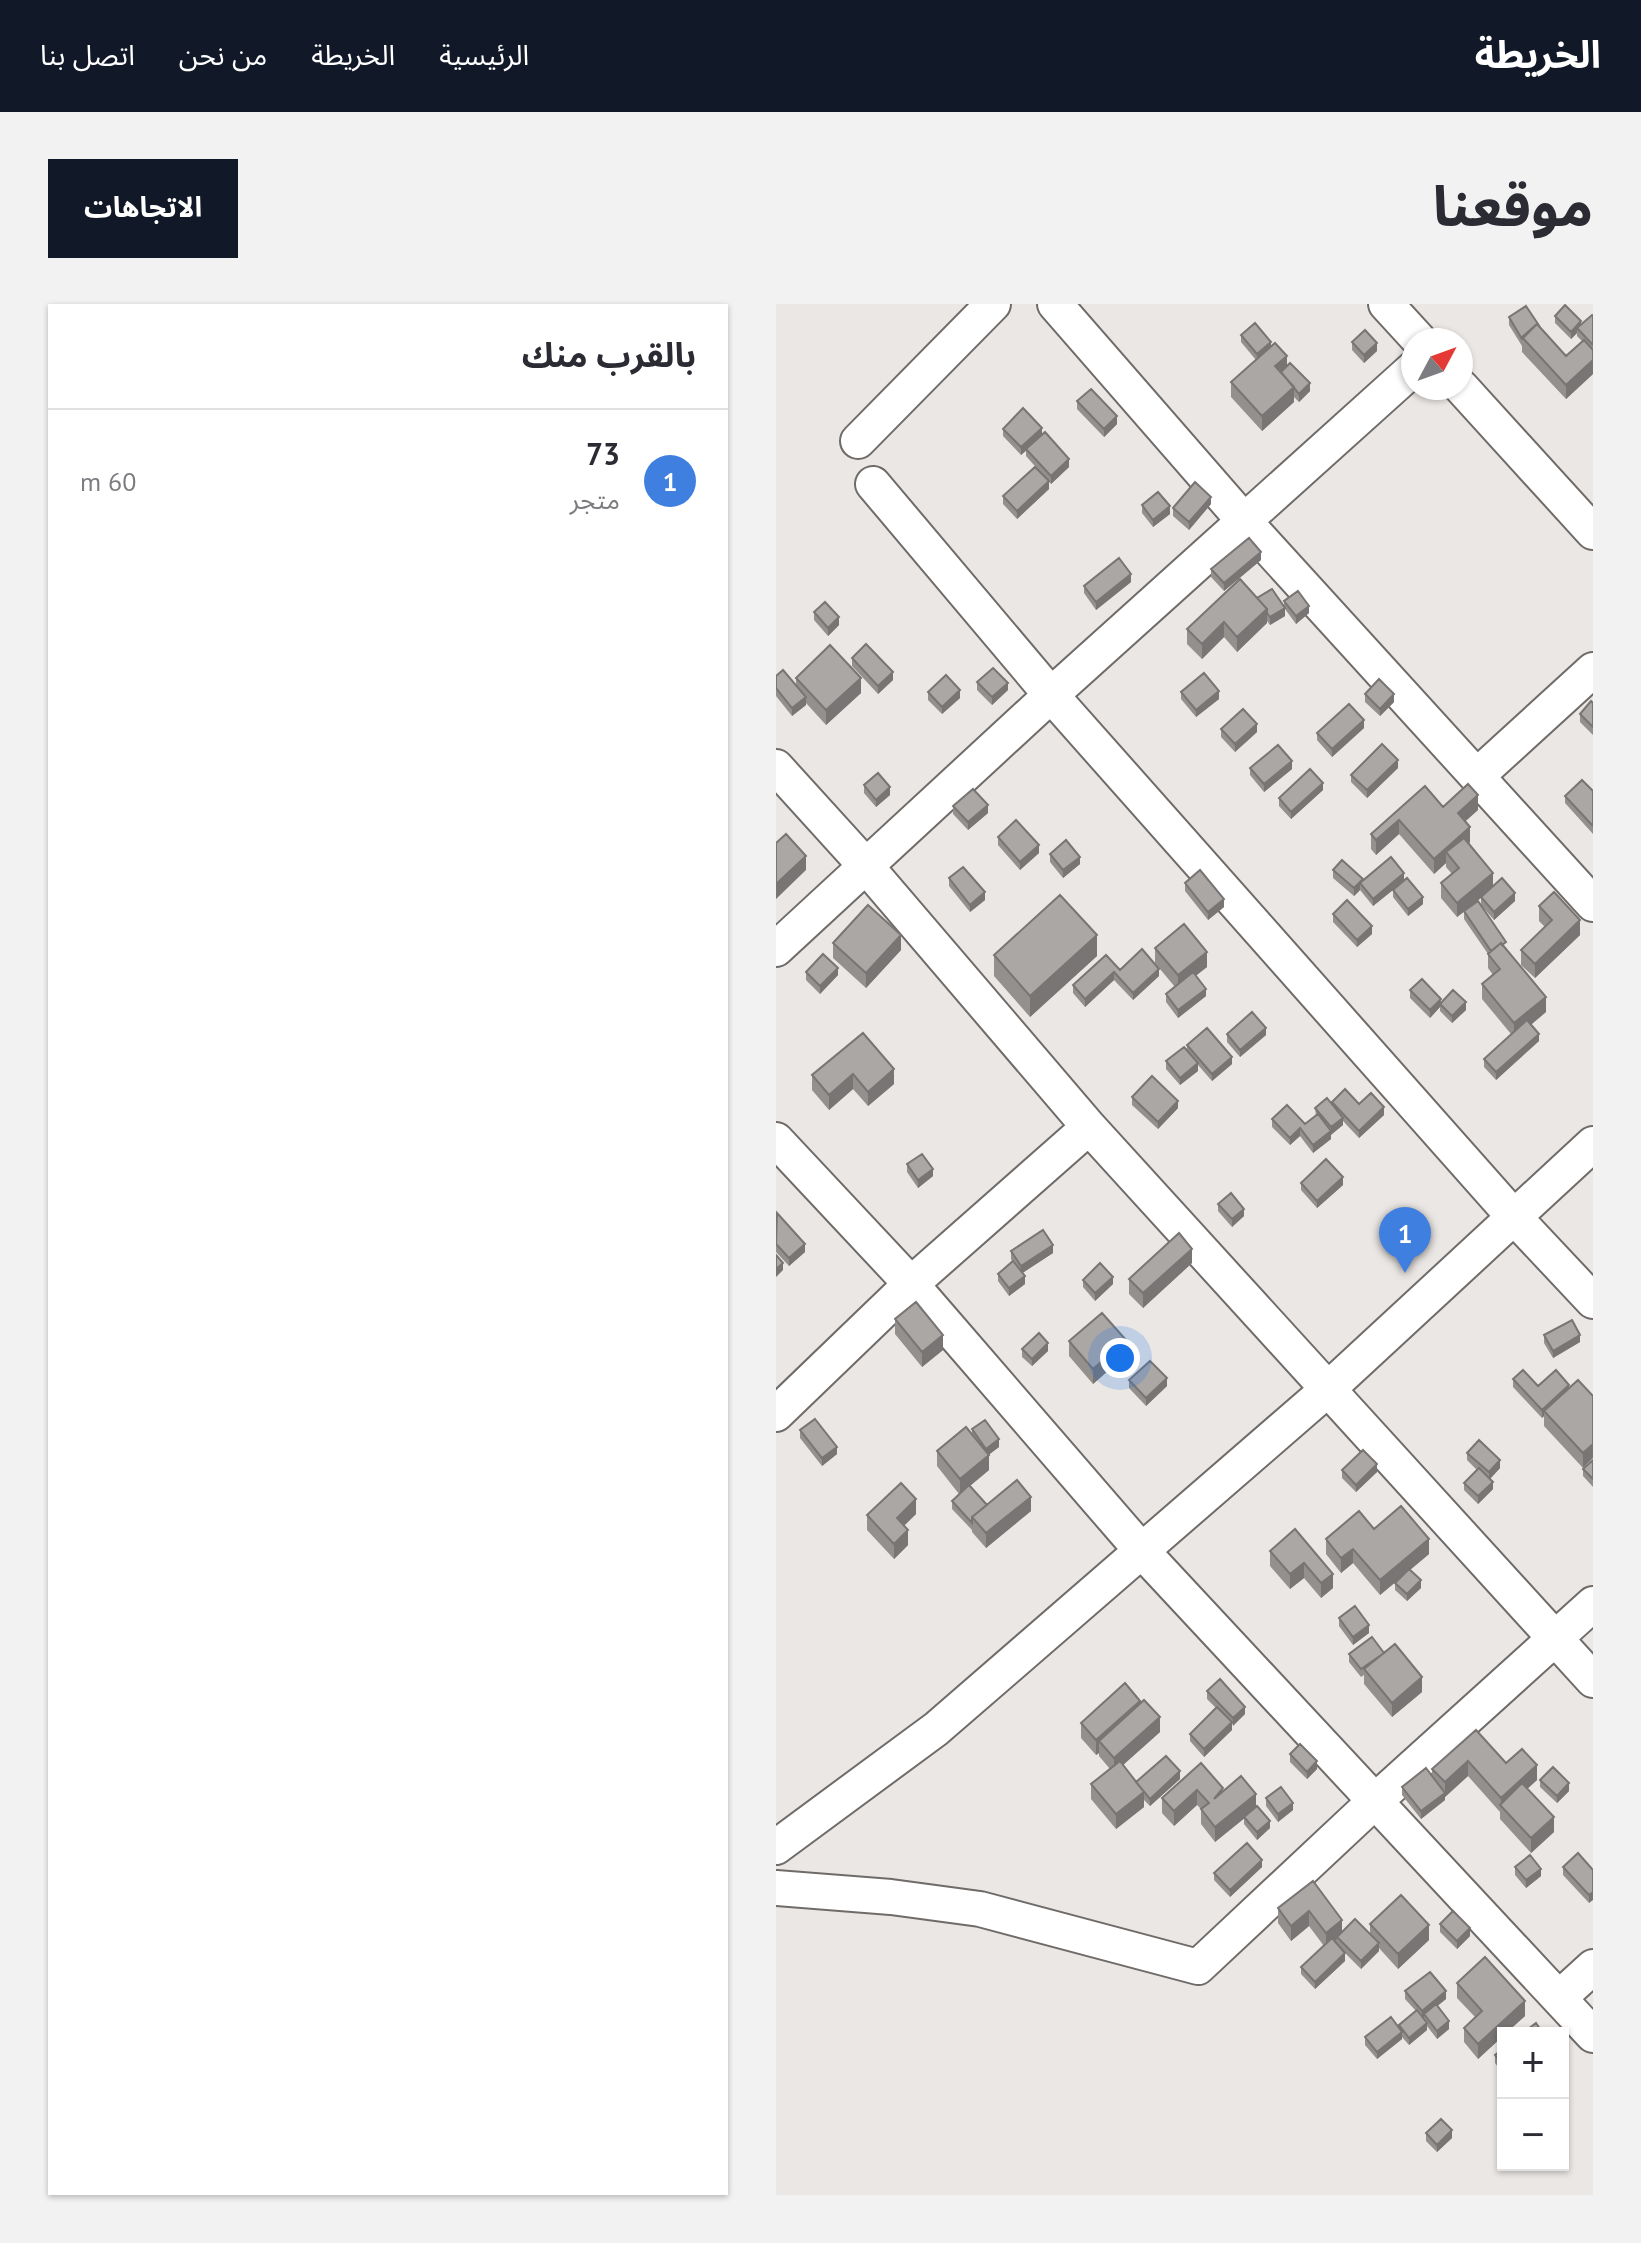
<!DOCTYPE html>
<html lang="ar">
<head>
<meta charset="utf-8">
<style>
  body { margin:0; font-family:"PT Sans","Noto Sans Arabic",sans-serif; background:#f2f2f3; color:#2b2b33; direction:rtl }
  .controls { position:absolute; right:24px; bottom:24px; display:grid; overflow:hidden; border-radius:0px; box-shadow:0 2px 6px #0004 }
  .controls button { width:72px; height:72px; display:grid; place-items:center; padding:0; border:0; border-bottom:2px solid #e1e1e2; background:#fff; color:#2b2b33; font:40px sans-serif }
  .compass { position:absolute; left:625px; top:24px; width:72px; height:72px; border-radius:50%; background:#fff; box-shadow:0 2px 6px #0004; rotate:49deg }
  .you { position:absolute; left:344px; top:1054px; width:28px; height:28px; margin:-20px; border:6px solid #fff; border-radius:50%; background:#1a73e8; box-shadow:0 0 0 12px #1a73e833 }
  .badge { display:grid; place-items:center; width:52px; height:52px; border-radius:50%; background:#111827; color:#fff; font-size:26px; font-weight:700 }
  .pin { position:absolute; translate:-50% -66px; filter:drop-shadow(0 2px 4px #0008) }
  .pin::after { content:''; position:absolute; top:42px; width:28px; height:24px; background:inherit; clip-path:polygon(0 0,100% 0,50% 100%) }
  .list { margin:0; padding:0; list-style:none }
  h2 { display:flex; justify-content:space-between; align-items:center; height:104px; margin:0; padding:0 32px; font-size:34px }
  h2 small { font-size:26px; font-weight:400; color:#7c7c81 }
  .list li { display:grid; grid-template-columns:52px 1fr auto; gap:24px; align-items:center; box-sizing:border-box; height:144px; padding:0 32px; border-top:2px solid #e1e1e2 }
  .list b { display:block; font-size:30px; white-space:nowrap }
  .list p { margin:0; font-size:26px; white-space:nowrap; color:#7c7c81 }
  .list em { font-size:26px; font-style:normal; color:#7c7c81 }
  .map { position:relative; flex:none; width:817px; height:1891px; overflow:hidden; direction:ltr; border-radius:0px }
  header { display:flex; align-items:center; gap:48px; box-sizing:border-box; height:112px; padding:0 40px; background:#111827; color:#fff }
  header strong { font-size:38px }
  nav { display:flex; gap:44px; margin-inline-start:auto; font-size:28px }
  .intro { display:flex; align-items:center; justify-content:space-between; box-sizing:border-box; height:192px; padding:0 48px }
  h1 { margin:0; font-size:56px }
  .button { padding:20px 36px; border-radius:0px; background:#111827; color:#fff; font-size:28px; font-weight:700 }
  main { display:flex; gap:48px; padding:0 48px }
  aside { flex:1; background:#fff; border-radius:0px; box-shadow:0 2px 6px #0004 }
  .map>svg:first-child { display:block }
</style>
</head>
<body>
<header>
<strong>الخريطة</strong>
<nav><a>الرئيسية</a><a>الخريطة</a><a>من نحن</a><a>اتصل بنا</a></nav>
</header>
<div class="intro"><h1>موقعنا</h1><a class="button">الاتجاهات</a></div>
<main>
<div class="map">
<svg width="817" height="1891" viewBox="0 0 817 1891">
  <rect width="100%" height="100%" fill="#ebe7e4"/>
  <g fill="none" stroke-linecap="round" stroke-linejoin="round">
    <defs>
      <path id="street" d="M279,0L469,218L817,600
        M610,0L643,36
        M685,83L817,228
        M82,137L217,0
        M97,180L275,391L738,913L817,997
        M0,463L89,561L313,823L817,1376
        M702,471L817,366
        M0,645L275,391L637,65
        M0,836L135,980L365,1246L817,1731
        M0,1110L135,980L313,823
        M0,1543L160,1425L551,1086L817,840
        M0,1584L115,1593L204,1605L422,1663L598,1498L817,1300
        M783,1694L817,1663"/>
    </defs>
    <use href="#street" stroke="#6f6b69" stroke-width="38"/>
    <use href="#street" stroke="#fff" stroke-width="34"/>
  </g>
  <path fill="#93908e" d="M779,12L805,20L817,12V70L790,95L746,48V42L733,21V13L764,24L790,52L806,37L801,32V29L795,35L779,19Z
    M465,31L495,42L511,62L534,87L523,98L518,93V98L486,127L455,93V78L480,56L465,38Z
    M576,38L601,47L588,59L576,46Z
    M301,97L341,120L328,133L301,105Z
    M227,125L266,130L293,163L275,180L273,178V185L241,215L227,200V192L265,169L250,152V147L245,151L227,132Z
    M435,200L413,226L397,212V204Z
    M366,201L394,210L377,223L366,209Z
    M485,256L448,287L435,273V265Z
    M355,278L320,306L308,289V282Z
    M481,294L508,303V297L533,309L520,320L509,305V312L494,321L491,317V319L461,348L448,333L426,355L411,340V325Z
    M38,308L63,321L52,332L38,316Z
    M76,354L117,376L102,390L76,362Z
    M0,372L20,381V374L85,389L50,421L30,399V401L16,412L0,392Z
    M201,378L232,386L216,401L201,386Z
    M152,388L184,394L166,410L152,396Z
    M405,388L443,395L420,413L405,395Z
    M589,390L618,398L604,412L589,398Z
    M817,399V431L804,418V410Z
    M588,424L556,453L541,436V429Z
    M445,425L481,428L459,448L445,433Z
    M474,464L516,465L488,488L474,471Z
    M622,464L591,494L575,478V471Z
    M88,481L114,491L100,503L88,489Z
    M649,482L667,503L702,506L689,517L694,538L693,539L717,582L739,597L718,616L705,601V594L694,603L730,645L770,708L755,721L763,737L720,776L708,763V755L735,730L706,695V680L717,671L712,664V650L688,615V608L681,613L665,594V579L676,570L670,563V559L658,570L623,530L600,551L595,545V530Z
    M547,486L515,515L503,502V494Z
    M817,487V530L789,499V492Z
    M177,502L212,509L192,526L177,510Z
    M222,533L263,549L244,566L222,541Z
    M274,550L304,560L287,574L274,558Z
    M557,566L587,577L628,576L647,600L632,612L617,593V586L597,602L584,586L578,592L557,574Z
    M173,574L209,596L194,608L173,582Z
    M409,579L448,603L432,616L409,587Z
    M763,602L804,631L759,674L745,661V646L769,623L763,617Z
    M557,610L596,630L581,643L557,618Z
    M57,639L125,646L90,684L57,654Z
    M379,644L431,663L420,671L430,692L402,714L390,698V690L399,683L379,659Z
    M218,651L321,652L254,713L218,672Z
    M344,666L383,672L357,696L338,676L309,703L297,689V681Z
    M30,668L62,671L44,690L30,676Z
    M634,686L665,698L690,706L676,719L664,707V703L654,714L634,694Z
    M451,730L490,731L464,753L451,738Z
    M411,741L456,760L436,777L422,761V767L404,781L390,765V757L411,746Z
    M118,765V780L92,802L77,785L53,806L36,786V771Z
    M356,793L402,804L382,825L356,801Z
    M556,798L583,800L608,811L583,834L567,817V821L555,830V835L537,849L524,832L514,841L496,823V815L529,820L540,812L539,804L556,801Z
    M131,860L157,872L142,884L131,868Z
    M525,879L567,881L541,904L525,886Z
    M442,900L468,912L456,923L442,907Z
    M0,910L29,948L13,962L0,948Z
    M235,947L277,949L246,969L249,980L233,992L222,977V970L236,957L235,955Z
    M416,959L367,1004L353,990V975Z
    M307,976L337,980L319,997L307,983Z
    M119,1015L167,1046L146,1063L119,1030Z
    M768,1031L804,1038L777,1054L768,1039Z
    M293,1037L350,1051L317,1080L293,1052Z
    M246,1045L272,1047L256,1062L246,1053Z
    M737,1075L762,1082L793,1083L817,1092L807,1164L768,1122V1112L766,1114L737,1083Z
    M353,1076L391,1082L370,1102L353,1084Z
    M196,1125L223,1143L213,1150V1166L194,1182L211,1201L255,1207L210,1244L196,1228V1226L176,1205V1197L183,1190L161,1162V1147L196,1130Z
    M24,1126L61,1150L46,1162L24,1134Z
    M691,1149L724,1164L714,1175L717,1185L702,1200L688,1186V1179L701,1166L691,1156Z
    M817,1156V1183L807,1172V1165Z
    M566,1166L601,1168L580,1188L566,1174Z
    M140,1210L128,1222L132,1241L118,1255L91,1226V1211Z
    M519,1225L557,1284L545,1294L528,1274L514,1285L494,1262V1247Z
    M598,1225L653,1250L634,1266L645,1284L631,1297L619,1286V1279L622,1276L604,1291L577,1259L565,1269L550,1250V1235Z
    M563,1314L593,1329L577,1341L563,1322Z
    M608,1349L646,1388L616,1413L588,1380V1371L585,1373L573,1358V1350Z
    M431,1387L469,1410L456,1421V1426L428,1453L414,1437V1430L440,1404L431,1395Z
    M364,1399L384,1428L347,1461L360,1478L404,1475L374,1502L368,1496V1503L340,1525L315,1495V1480L334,1465L323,1452V1449L320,1451L305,1434V1419Z
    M700,1426L730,1459L761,1476L751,1485L778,1528L755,1549L724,1515V1508L692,1472L669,1493V1496L645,1515L626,1491V1483L656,1472V1465Z
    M514,1450L541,1465L531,1475L514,1458Z
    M425,1459L447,1487L480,1502L494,1524L481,1536L468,1520V1514L439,1538L425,1520V1505L421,1501L398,1522L386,1509V1494Z
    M764,1476L793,1487L781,1499L764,1483Z
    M490,1494L517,1506L502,1518L490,1502Z
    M486,1563L454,1593L438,1576V1569Z
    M739,1563L765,1572L750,1584L739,1571Z
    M787,1563L817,1566L813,1599L787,1571Z
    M537,1577L566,1627L594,1631V1620L653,1636L622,1665L603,1644V1647L585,1665L569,1649V1657L539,1685L525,1670V1663L548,1642L533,1622L515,1637L502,1619V1604Z
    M664,1620L694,1632L681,1645L664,1628Z
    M681,1679L749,1712L730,1729H727V1732L702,1755L688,1738V1724L699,1713L681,1694Z
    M629,1687L670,1695L661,1702L673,1725L661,1735L651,1722V1726L633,1741L626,1733V1735L601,1755L589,1741V1733L623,1723V1721L640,1707L629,1695Z
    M727,1745V1770L719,1759V1751Z
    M650,1829L676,1834L661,1848L650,1837Z"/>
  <path fill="#787574" d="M805,17V25L801,24V29L795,35V28Z
    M495,38V46L481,57V50Z
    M601,39V47L588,59V51Z
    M511,52V67L505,72L499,62Z
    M817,56V70L790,95V81Z
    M534,79V87L523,98V90Z
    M518,83V98L486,127V112Z
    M341,112V120L328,133V125Z
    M266,124V131L245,151V143Z
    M293,155V163L275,180V172Z
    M273,177V185L241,215V207Z
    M435,193V200L413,226V218Z
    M394,202V210L377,223V216Z
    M485,248V256L448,287V279Z
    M355,270V278L320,306V298Z
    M533,302V309L520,320V312Z
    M509,304V312L494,321V313Z
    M491,305V319L461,348V333Z
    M63,313V321L52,332V324Z
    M448,318V333L426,355V340Z
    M117,368V376L102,390V382Z
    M85,374V389L50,421V406Z
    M232,379V386L216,401V393Z
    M184,386V394L166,410V403Z
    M443,387V395L420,413V406Z
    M618,390V398L604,412V405Z
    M30,393V401L16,412V404Z
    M588,416V424L556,453V445Z
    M481,420V428L459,448V440Z
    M622,456V464L591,494V486Z
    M516,457V465L488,488V480Z
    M547,479V486L515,515V508Z
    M114,483V491L100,503V496Z
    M702,491V506L682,524V509Z
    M212,501V509L192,526V518Z
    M623,516V530L600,551V536Z
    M694,523V538L675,555L670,548V559L658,570V555Z
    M263,541V549L244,566V558Z
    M30,552V566L0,595V580Z
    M304,553V560L287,574V566Z
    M628,569V577L597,602V595Z
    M717,569V584L681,613V599Z
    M587,575V582L584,579V586L578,592V584Z
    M209,588V596L194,608V601Z
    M739,589V597L718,616V608Z
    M647,593V600L632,612V605Z
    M448,595V603L432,616V608Z
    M804,616V631L759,674V660Z
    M596,622V630L581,643V636Z
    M125,631V646L90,684V669Z
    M321,631V652L254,713V692Z
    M431,648V663L402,686V671Z
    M62,664V671L44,690V682Z
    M383,665V672L357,696V689Z
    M338,668V676L309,703V695Z
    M430,685V692L402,714V706Z
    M770,693V708L738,734V719Z
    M665,695L664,703L654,714V706Z
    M690,698V706L676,719V712Z
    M490,724V731L464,753V746Z
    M763,730V737L720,776V768Z
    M456,753V760L436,777V770Z
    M422,759V767L404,781V774Z
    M118,765V780L92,802V788Z
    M77,770V785L53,806V791Z
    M402,797V804L382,825V818Z
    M608,803V811L583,834V827Z
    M567,814V821L555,831V823Z
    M524,824V832L514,841V834Z
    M555,827V835L537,849V841Z
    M157,865V872L142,884V876Z
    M567,873V881L541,904V897Z
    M468,905V912L456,923V915Z
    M29,940V948L13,962V954Z
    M277,941V949L245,970V962Z
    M416,945V959L367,1004V989Z
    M7,959V966L0,973V965Z
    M249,972V980L233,992V984Z
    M337,973V980L319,997V989Z
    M167,1031V1046L146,1063V1048Z
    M804,1031V1038L777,1054V1047Z
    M350,1036V1051L317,1080V1065Z
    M272,1039V1047L256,1062V1055Z
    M391,1074V1082L370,1102V1094Z
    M793,1081V1089L768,1107V1112L766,1114V1106Z
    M223,1135V1143L210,1153V1145Z
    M817,1140V1154L807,1164V1149Z
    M61,1143V1150L46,1162V1154Z
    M213,1151V1166L184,1190V1175Z
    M724,1156V1164L713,1176V1168Z
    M601,1160V1168L580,1188V1181Z
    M717,1178V1185L702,1200V1192Z
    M255,1193V1207L210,1244V1229Z
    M140,1195V1210L121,1228V1214Z
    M132,1226V1241L118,1255V1240Z
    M653,1235V1250L604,1291V1276Z
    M577,1245V1259L565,1269V1254Z
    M528,1259V1274L514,1285V1270Z
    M557,1270V1284L545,1294V1279Z
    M645,1276V1284L631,1297V1290Z
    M593,1321V1329L577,1341V1333Z
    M646,1373V1388L616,1413V1399Z
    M364,1397V1411L323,1437V1449L320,1451V1436Z
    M469,1403V1410L457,1422V1414Z
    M384,1413V1428L338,1469V1454Z
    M456,1418V1426L428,1453V1445Z
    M541,1457V1465L531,1475V1468Z
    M692,1457V1472L669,1493V1496L645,1515V1507L669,1489V1478Z
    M761,1461V1476L728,1506L725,1502V1494Z
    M404,1467V1475L374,1502V1495Z
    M793,1479V1487L781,1499V1492Z
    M421,1486V1501L398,1522V1507Z
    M368,1488V1503L340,1525V1510Z
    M480,1490V1505L439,1538V1523Z
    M517,1499V1506L502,1518V1510Z
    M778,1513V1528L755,1549V1534Z
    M494,1517V1524L481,1536V1528Z
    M486,1556V1563L454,1593V1586Z
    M765,1565V1572L750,1584V1576Z
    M817,1588V1596L813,1599V1591Z
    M533,1607V1622L515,1637V1622Z
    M566,1616V1631L550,1644V1629Z
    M653,1621V1636L622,1665V1650Z
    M694,1624V1632L681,1645V1637Z
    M603,1639V1647L585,1665V1657Z
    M569,1649V1657L539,1685V1678Z
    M670,1687V1695L649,1712L648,1710V1713L646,1715V1707Z
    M749,1697V1712L730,1729H727V1732L702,1755V1740Z
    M673,1717V1725L661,1735V1727Z
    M651,1719V1726L633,1741V1734Z
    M626,1728V1735L601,1755V1748Z
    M676,1826V1834L661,1848V1841Z"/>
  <path fill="#aba7a5" stroke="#787574" stroke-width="2" d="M789,1L805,17L795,28L779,12Z
    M750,2L764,23L761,20L746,35L733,13Z
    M816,11L817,12V41L801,24Z
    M479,19L495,38L481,50L465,31Z
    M761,20L790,52L808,36L817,46V56L790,81L746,33Z
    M589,26L601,39L588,51L576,38Z
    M499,39L511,52L499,62L518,83L486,112L455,78Z
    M514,59L534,79L523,90L505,68Z
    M315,85L341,112L328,125L301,97Z
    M247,104L266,124L245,143L227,125Z
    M269,128L293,155L275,172L250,145Z
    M259,163L273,177L241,207L227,192Z
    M419,178L435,193L413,218L397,204Z
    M382,188L394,202L377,216L366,201Z
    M473,234L485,248L448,279L435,265Z
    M343,254L355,270L320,298L308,282Z
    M464,275L491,305L461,333L448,318L426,340L411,325Z
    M496,285L509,304L494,313L491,309V305L481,294Z
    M522,287L533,302L520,312L508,297Z
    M49,298L63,313L52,324L38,308Z
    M90,340L117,368L102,382L76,354Z
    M54,341L85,374L50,406L20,374Z
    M217,364L232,379L216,393L201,378Z
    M7,366L30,393L16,404L0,384V372Z
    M428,369L443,387L420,406L405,388Z
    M170,371L184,386L166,403L152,388Z
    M603,375L618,390L604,405L589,390Z
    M815,397L817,399V423L804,410Z
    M573,400L588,416L556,445L541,429Z
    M467,405L481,420L459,440L445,425Z
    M606,440L622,456L591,486L575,471Z
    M502,441L516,457L488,480L474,464Z
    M534,465L547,479L515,508L503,494Z
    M102,469L114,483L100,496L88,481Z
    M806,476L817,487V522L789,492Z
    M692,480L702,491L682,509L694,523L658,555L623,516L600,536L595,530L649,482L667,503Z
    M197,485L212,501L192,518L177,502Z
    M240,516L263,541L244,558L222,533Z
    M10,530L30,552L0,580V539Z
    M688,534L717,569L681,599L665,579L683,564L670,548Z
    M290,536L304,553L287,566L274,550Z
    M615,553L628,569L597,595L584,579Z
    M566,556L587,575L578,584L557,566Z
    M187,563L209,588L194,601L173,574Z
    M424,566L448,595L432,608L409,579Z
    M631,574L647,593L632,605L617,586Z
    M726,574L739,589L718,608L705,593Z
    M778,588L804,616L759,660L745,646L776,616L763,602Z
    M284,591L321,631L254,692L218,651Z
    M571,596L596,622L581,636L557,610Z
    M702,597L730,638L726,641L725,639L715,647L688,607Z
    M92,601L125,631L90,669L57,639Z
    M408,620L431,648L402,671L379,644Z
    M725,639L770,693L738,719L706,680L724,665L712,650Z
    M366,645L383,665L357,689L338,668L309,695L297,681L330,651L344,666Z
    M47,650L62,664L44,682L30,668Z
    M417,668L430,685L402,706L390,690Z
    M646,675L665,695L654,706L634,686Z
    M677,686L690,698L676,712L664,700Z
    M476,708L490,724L464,746L451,730Z
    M751,716L763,730L720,768L708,755Z
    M431,724L456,753L436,770L411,741Z
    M87,729L118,765L92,788L77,770L53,791L36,771Z
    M408,743L422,759L404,774L390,757Z
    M376,772L402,797L382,818L356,793Z
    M569,785L583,800L595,789L608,803L583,827L556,798Z
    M551,794L567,814L555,823L539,804Z
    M511,801L529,820L542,810L555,827L537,841L524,824L514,834L496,815Z
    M146,850L157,865L142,876L131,860Z
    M550,855L567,873L541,897L525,879Z
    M455,889L468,905L456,915L442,900Z
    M1,909L29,940L13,954L0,940Z
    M267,926L277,941L245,962L235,947Z
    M403,929L416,945L367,989L353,975Z
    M0,951L7,959L0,965Z
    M237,957L249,972L233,984L222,970Z
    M324,959L337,973L319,989L307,976Z
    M140,998L167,1031L146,1048L119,1015Z
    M326,1009L350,1036L317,1065L293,1037Z
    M796,1016L804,1031L777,1047L768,1031Z
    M263,1029L272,1039L256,1055L246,1045Z
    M374,1057L391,1074L370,1094L353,1076Z
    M747,1066L762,1082L780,1066L793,1081L766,1106L737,1075Z
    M802,1076L817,1092V1140L807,1149L768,1107Z
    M39,1115L61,1143L46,1154L24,1126Z
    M209,1116L223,1135L210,1145L196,1125Z
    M190,1123L213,1151L184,1175L161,1147Z
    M703,1136L724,1156L713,1168L691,1149Z
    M587,1146L601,1160L580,1181L566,1166Z
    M817,1156V1175L807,1165Z
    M703,1164L717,1178L702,1192L688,1179Z
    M241,1176L255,1193L210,1229L196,1213Z
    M125,1179L140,1195L121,1214L132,1226L118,1240L91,1211Z
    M193,1181L211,1201L196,1213V1219L176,1197Z
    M625,1202L653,1235L604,1276L577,1245L565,1254L550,1235L583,1207L598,1225Z
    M519,1225L557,1270L545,1279L528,1259L514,1270L494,1247Z
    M633,1265L645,1276L631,1290L619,1279Z
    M579,1302L593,1321L577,1333L563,1314Z
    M596,1333L608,1349L585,1365L573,1350Z
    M619,1340L646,1373L616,1399L588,1365Z
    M444,1375L469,1403L457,1414L431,1387Z
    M349,1379L364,1397L320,1436L305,1419Z
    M368,1396L384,1413L338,1454L323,1437Z
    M441,1403L456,1418L428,1445L414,1430Z
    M700,1426L730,1459L746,1445L761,1461L725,1494L692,1457L669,1478L656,1465Z
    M524,1440L541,1457L531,1468L514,1450Z
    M390,1452L404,1467L374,1495L360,1478Z
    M344,1457L368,1488L340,1510L315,1480Z
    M425,1459L447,1484L438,1495L465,1472L480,1490L439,1523L425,1505L433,1499L421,1486L398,1507L386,1494Z
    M777,1463L793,1479L781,1492L764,1476Z
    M650,1464L669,1489L645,1507L626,1483Z
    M746,1479L778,1513L755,1534L724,1501Z
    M505,1483L517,1499L502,1510L490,1494Z
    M481,1502L494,1517L481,1528L468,1513Z
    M471,1539L486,1556L454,1586L438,1569Z
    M802,1549L817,1566V1588L813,1591L787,1563Z
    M754,1551L765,1565L750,1576L739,1563Z
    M537,1577L566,1616L550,1629L533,1607L515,1622L502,1604Z
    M625,1591L653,1621L622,1650L594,1620Z
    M677,1607L694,1624L681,1637L664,1620Z
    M579,1615L603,1639L585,1657L561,1633Z
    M556,1634L569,1649L539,1678L525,1663Z
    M709,1653L749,1697L702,1740L688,1724L706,1707L681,1679Z
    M654,1668L670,1687L646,1707L629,1687Z
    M660,1700L673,1717L661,1727L648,1710Z
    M641,1706L651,1719L633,1734L623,1721Z
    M615,1713L626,1728L601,1748L589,1733Z
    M760,1719L767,1729H747Z
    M727,1745V1762L719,1751Z
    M665,1815L676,1826L661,1841L650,1829Z"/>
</svg>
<div class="controls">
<button>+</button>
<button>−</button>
</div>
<svg class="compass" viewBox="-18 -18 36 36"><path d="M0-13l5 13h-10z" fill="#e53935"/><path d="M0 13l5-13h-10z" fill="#7c7c81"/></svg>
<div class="you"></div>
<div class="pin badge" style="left:629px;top:969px;background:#3f7fe0">1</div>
</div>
<aside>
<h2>بالقرب منك<small></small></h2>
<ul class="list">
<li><span class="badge" style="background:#3f7fe0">1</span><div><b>73</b><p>متجر</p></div><em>60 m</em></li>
</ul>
</aside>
</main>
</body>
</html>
